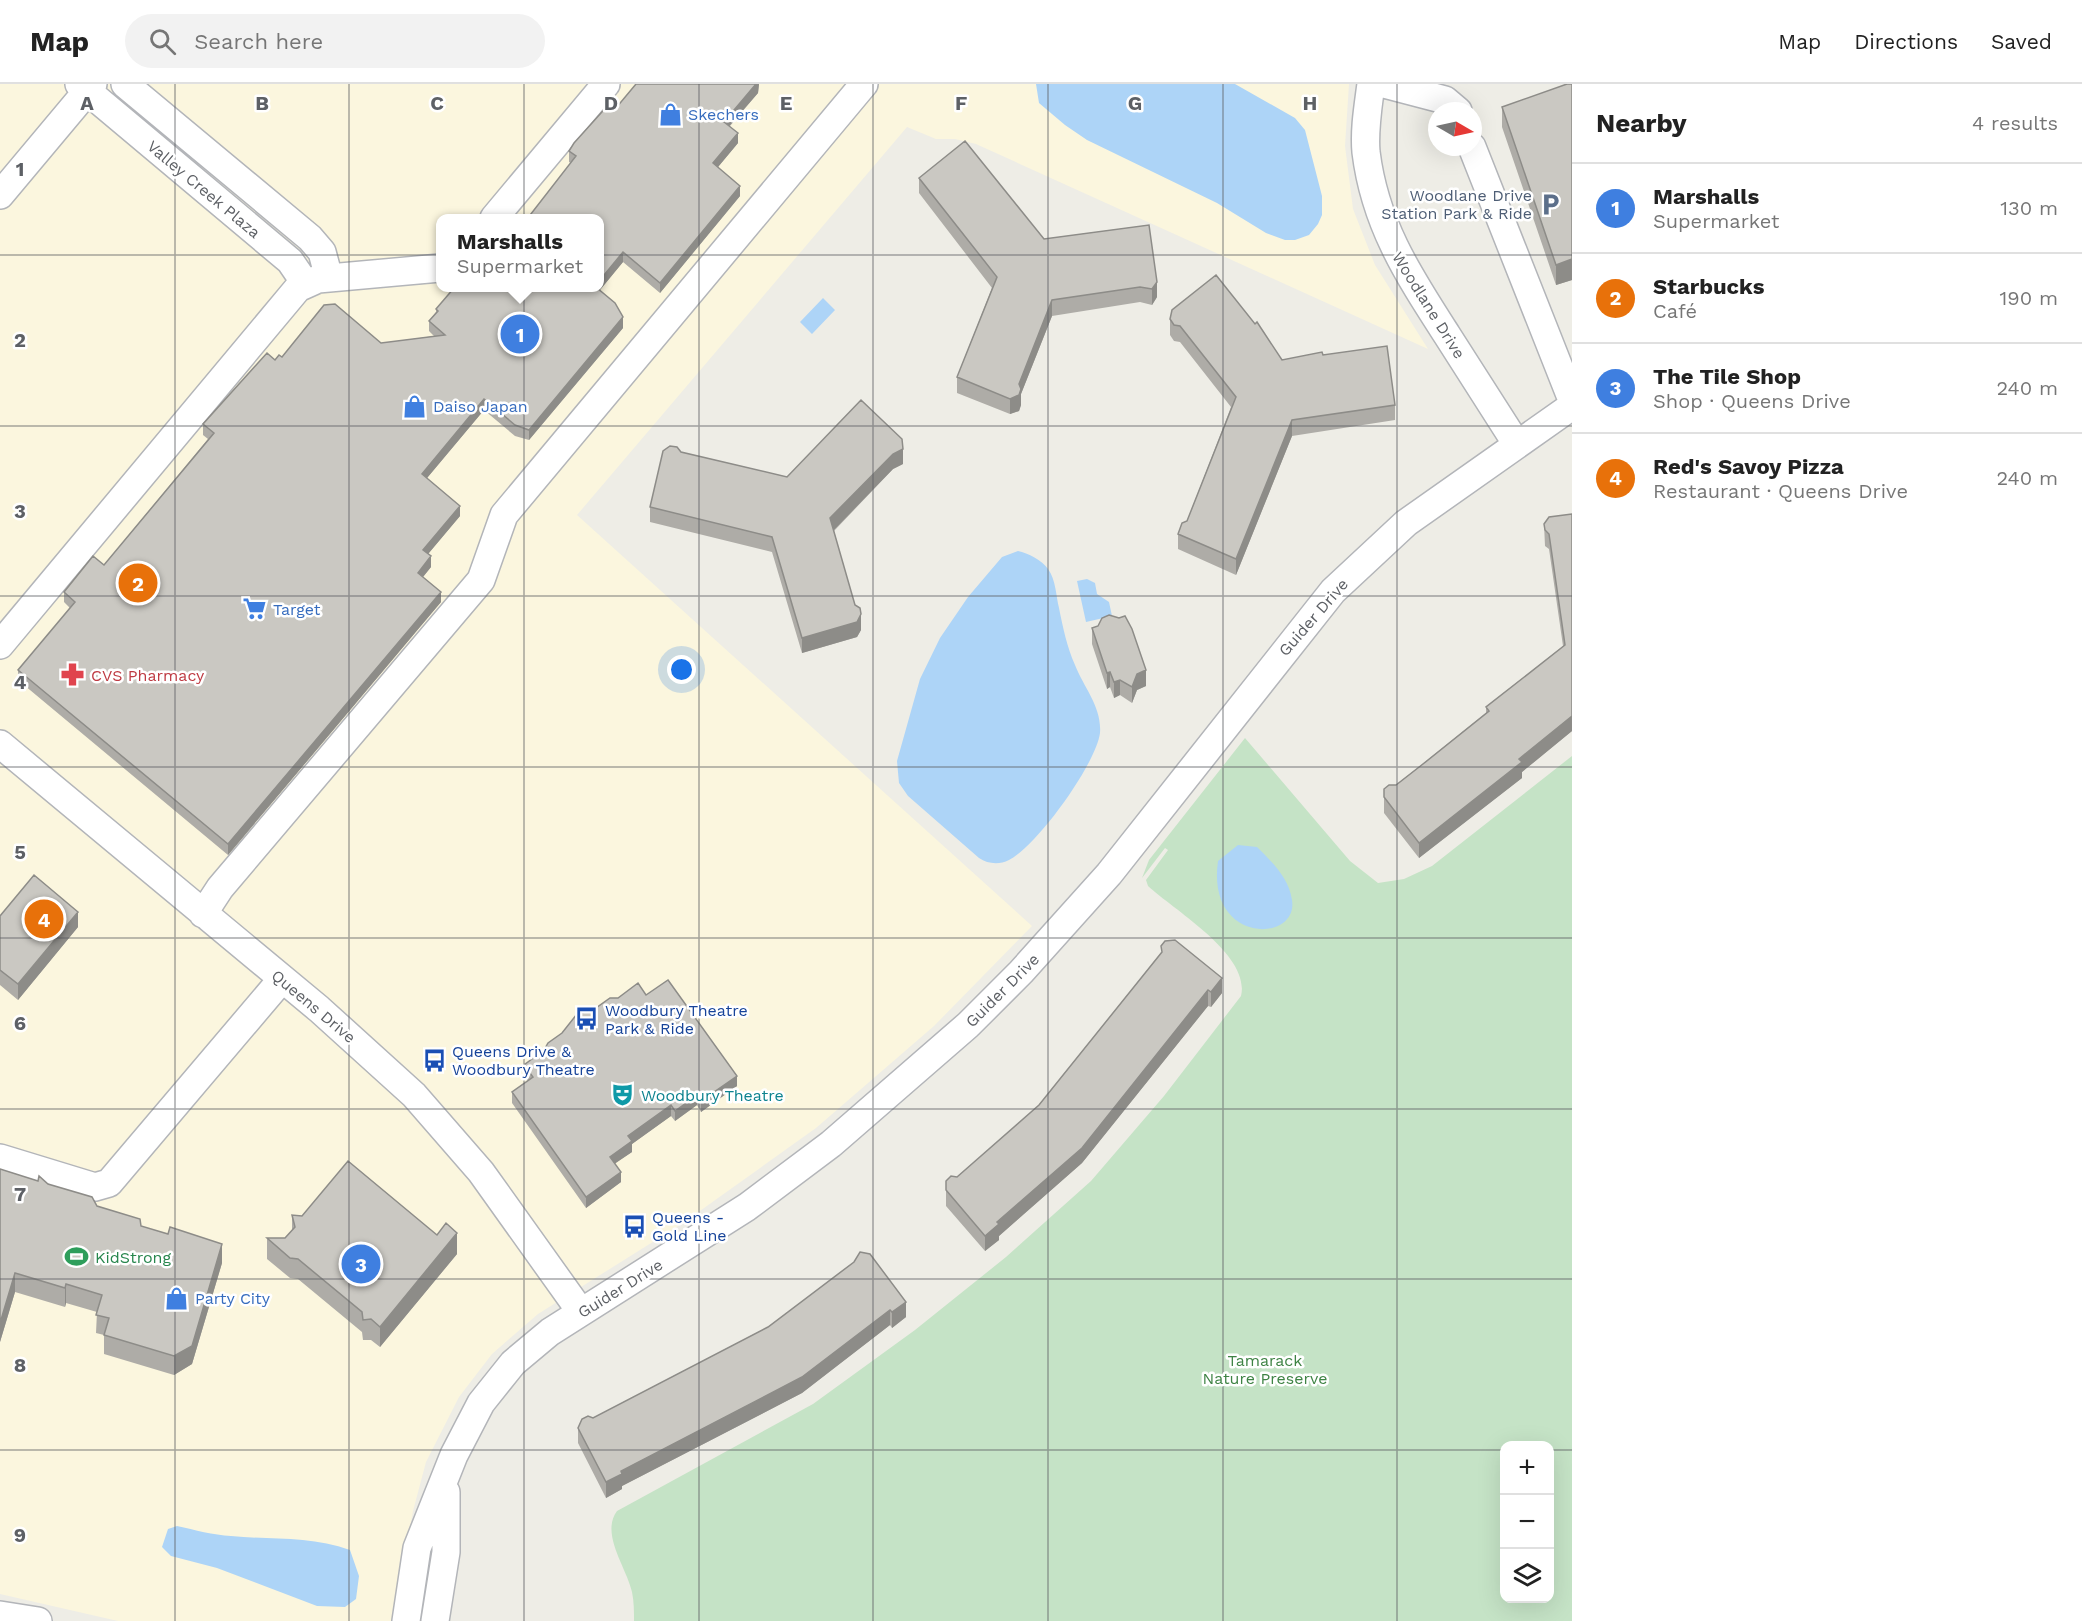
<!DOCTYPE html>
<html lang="en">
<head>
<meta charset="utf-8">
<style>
  body { margin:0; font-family:"Work Sans",sans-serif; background:#f2f2f2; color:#222 }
  .controls { position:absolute; right:18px; bottom:18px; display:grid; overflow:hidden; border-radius:12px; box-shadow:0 6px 24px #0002 }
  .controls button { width:54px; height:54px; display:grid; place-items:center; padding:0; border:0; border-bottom:2px solid #e0e0e0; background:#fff; color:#222; font:30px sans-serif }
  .compass { position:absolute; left:1428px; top:18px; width:54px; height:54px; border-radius:50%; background:#fff; box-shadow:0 6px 24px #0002; rotate:99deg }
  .you { position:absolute; left:682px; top:586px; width:21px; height:21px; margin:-15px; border:4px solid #fff; border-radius:50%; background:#1a73e8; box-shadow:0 0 0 9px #1a73e833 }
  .badge { display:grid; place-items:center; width:39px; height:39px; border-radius:50%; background:#0b8043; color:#fff; font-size:20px; font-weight:700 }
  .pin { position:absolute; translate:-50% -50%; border:3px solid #fff; box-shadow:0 2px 6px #0006 }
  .popup { position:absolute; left:436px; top:130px; width:168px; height:78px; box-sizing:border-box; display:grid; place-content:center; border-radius:12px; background:#fff; filter:drop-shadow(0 2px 4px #0005); font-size:20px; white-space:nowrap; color:#767676 }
  .popup b { font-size:22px; color:#222 }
  .popup::after { content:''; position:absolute; left:50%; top:100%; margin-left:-12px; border:12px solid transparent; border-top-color:#fff }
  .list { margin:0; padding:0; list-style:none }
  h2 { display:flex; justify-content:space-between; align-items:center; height:78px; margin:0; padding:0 24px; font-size:26px }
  h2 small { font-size:20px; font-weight:400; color:#767676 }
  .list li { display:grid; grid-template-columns:39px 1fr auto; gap:18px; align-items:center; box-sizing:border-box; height:90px; padding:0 24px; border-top:2px solid #e0e0e0 }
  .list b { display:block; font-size:22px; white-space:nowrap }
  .list p { margin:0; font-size:20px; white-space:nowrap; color:#767676 }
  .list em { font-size:20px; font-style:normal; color:#767676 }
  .icon { flex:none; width:33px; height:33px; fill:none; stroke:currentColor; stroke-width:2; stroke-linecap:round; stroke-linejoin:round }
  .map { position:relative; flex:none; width:1572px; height:1537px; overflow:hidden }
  header { display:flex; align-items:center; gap:36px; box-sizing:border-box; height:84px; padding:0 30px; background:#fff; border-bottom:2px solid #e0e0e0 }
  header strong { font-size:28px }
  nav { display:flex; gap:33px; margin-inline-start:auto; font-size:21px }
  .search { width:420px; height:54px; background:#f2f2f2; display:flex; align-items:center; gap:15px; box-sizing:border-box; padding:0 21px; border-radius:33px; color:#767676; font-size:22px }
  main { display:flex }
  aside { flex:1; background:#fff }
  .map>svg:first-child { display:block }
</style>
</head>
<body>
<header>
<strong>Map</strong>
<div class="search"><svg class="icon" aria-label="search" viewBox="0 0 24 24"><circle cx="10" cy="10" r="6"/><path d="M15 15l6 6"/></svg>Search here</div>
<nav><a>Map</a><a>Directions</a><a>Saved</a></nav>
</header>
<main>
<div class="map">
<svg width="1572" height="1537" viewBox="0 0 1572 1537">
  <rect width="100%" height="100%" fill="#eeede6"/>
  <path fill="#fbf6de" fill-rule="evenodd" d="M0,0H1349L1345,62L1353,125L1375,181L1428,265L976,60L955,55H936L907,43L577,431L1032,842L934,942L816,1044L683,1139L538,1230L492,1270L459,1313L426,1378L413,1427L393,1537H118L0,1510ZM440,134H600V204H440Z"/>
  <path fill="#c5e3c6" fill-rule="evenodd" d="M1245,654L1350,777L1378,799L1404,795L1432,782L1572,672V1537H634C634,1527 634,1518 632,1508C627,1484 600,1450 617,1427L813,1320L915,1246L1006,1173L1091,1097L1164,1012L1241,912C1251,871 1175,827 1148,802L1146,796L1168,766L1165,764L1142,794L1149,776ZM1504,1362H1550V1514H1504Z"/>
  <path fill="#add4f7" d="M1036,0H1235L1295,34L1305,46L1322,112V131L1318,140L1309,151L1295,156H1285L1266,149L1217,119L1087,56L1065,41L1039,19Z
    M823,214L835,226L812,250L800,238Z
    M1018,467C1028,469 1042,476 1048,485C1056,496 1056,512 1059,524C1063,544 1067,563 1075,581C1084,604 1102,623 1100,649C1096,680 1037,762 1009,776C999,781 988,780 979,774L908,712L899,699L897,677L920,595L940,554L968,513L1002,473Z
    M1087,495L1095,499L1097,510L1109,518L1112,532L1086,538L1077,497Z
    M1238,761L1257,763C1272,778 1289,794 1292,816C1299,859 1206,861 1218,777Z
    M177,1442C195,1446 213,1451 231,1452C272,1456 312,1452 350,1466L359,1492L356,1515L345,1523L317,1522L217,1484L171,1472L162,1463L168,1445Z"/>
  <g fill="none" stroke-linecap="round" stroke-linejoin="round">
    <defs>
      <path id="minor" d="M79,0L290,177L305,199
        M125,0L310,154L322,168L329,194
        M1371,0C1368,23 1364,46 1366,68C1375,141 1409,192 1447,251C1470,287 1493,323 1516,359
        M1384,0L1445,16L1458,27
        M1472,63L1572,316
        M0,111L93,0
        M494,134L606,0
        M0,561L298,204L318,195L440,184
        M0,660L319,925L414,1011L481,1088L581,1228
        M203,830L220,804L481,496L504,431L864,0
        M0,1074L95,1103L109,1099L282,895
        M0,1531L38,1537
        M406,1537L417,1464L454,1371L481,1319L513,1279L550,1248L747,1123L831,1060L968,941L1021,888L1109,790L1333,507L1406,439L1572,322
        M435,1537L446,1468V1408"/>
    </defs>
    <use href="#minor" stroke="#b3b5b9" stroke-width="30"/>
    <use href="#minor" stroke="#fff" stroke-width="27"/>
  </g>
  <path fill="#aeaca7" d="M636,0H759L758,9L730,42L738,59L718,83L740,112L660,209L623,178L600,206L623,244L529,356L515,352L484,326L427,394L460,432L428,470L431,483L423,493L441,518L228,771L18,596V586L70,524L64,518V508L104,481L208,355L203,351V340L275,276L282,273L434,252L429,247V237L436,228V225L600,204L571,79L569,78V67L616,24Z
    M1572,0V196L1556,201L1502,43V23Z
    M919,94L1044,155L1149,141L1157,213L1152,221L1140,218L1052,232L1021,310V321L1019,327L1010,330L957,309V293L992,204L919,109Z
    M1170,235L1282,276L1323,271L1395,321V336L1292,352L1236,491L1178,465V450L1187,437L1231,323L1180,258L1174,257L1170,251Z
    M681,368L787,393L903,380L893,385L834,447L861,546L857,553L802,569L772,468L650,438V423Z
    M1572,430V647L1522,688V694L1419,774L1384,729V705L1396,701L1486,629V623L1563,562L1549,465L1545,462L1544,440Z
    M1092,544L1146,602L1137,606L1132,619L1120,611L1114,614L1110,603L1107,605L1092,560Z
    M0,832L78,843L18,916L0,901Z
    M1161,869L1222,909L1211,923L1208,922L1082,1079L999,1152V1156L985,1167L946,1122V1097L957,1093L1039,1021Z
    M646,911L737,1002L701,1028L697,1021L675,1037L671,1032L632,1060V1068L615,1079L621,1098L586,1124L512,1019V1008L528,997L524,991V981Z
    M0,1085L48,1100L222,1179L192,1280L174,1291L104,1270V1251L96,1249L97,1228L66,1219L65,1223L15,1208L0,1258Z
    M292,1131L457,1170L380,1263L371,1256H363L362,1248L298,1195L290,1194L267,1175V1154H285L292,1146Z
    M854,1178L906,1233L892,1244L890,1241L802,1309L622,1402V1405L606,1414L578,1359V1344L593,1334L768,1243Z"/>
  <path fill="#8d8c88" d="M756,0H759L758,9L724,48V38Z
    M738,49V59L713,89V79Z
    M740,102V112L660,209V199Z
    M623,168V178L595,212V204H600V196Z
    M1572,175V196L1556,201V181Z
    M1157,198V213L1152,221V205Z
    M1052,216V232L1021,310V321L1019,327L1010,330V315Z
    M623,233V244L529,356V346Z
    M484,315V326L422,400V390Z
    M1292,336V352L1236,491V475Z
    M903,365V380L893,385L830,450V434L893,370Z
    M460,422V432L423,476V466Z
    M431,472V483L418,499V489Z
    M441,508V518L228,771V760Z
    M861,530V546L857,553L802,569V554Z
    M1146,586V602L1137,606L1132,619V603L1137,590Z
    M1110,588V603L1107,605V589Z
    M1120,596V611L1114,614V598Z
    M1572,632V647L1522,688V694L1419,774V759L1535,661Z
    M78,828V843L18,916V900Z
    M1222,894V909L1211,923V908Z
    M1208,906V922L1082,1079L999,1152V1156L985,1167V1152L997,1138Z
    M737,992V1002L701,1028V1017Z
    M697,1011V1021L675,1037V1027Z
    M671,1021V1032L632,1060V1068L610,1083V1073L628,1052Z
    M621,1088V1098L586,1124V1113Z
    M457,1149V1170L380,1263V1243Z
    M222,1160V1179L192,1280L174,1291V1272Z
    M15,1189V1208L0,1258V1239Z
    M66,1200V1219L65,1223V1204Z
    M906,1218V1233L892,1244V1228Z
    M890,1226V1241L802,1309L622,1402V1405L606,1414V1398L621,1387Z"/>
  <path fill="#cac8c2" stroke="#8d8c88" stroke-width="1.5" d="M636,0H756L724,38L738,49L713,79L740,102L660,199L623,168L600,196V135H527L576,72L569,67L574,59L610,19L616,24Z
    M1567,0H1572V175L1556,181L1502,23Z
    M965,57L1044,155L1149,141L1157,198L1152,205L1140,203L1052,216L1019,300L1021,305L1019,311L1010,315L957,293L997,193L919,94Z
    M1216,191L1255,240L1257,238L1282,276L1322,268L1323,271L1387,262L1395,321L1292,336L1236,475L1178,450L1182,439L1187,437L1236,313L1180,242L1174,241L1170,235L1172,226Z
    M454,204H597L615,219L623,233L529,346L515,341L484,315L422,390L460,422L423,466L431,472L418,489L441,508L228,760L18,586L75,518L64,508L93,472L104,481L214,349L203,340L267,269L275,276L279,271L282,273L324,221L335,220L381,259L445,251L429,237L438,227L436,225Z
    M861,316L902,355L903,365L893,370L830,434L855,521L860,524L861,530L857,538L802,554L772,453L650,423L663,367L670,362L677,363L681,368L787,393Z
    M1572,430V632L1519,675L1522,678L1419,759L1384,713V705L1389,701H1396L1423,680L1489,627L1486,623L1565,561L1549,450L1545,446L1544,440L1549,433Z
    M1109,531L1119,534L1125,532L1132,545L1146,586L1137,590L1132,603L1120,596L1114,598L1110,588L1107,589L1092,544L1098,542L1102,534Z
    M34,791L78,828L18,900L0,886V832Z
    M1175,856L1222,894L1211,908L1208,906L1082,1064L997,1138L999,1140L985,1152L946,1106V1097L951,1092L957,1093L1039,1021L1162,868L1161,862L1165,857Z
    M668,896L737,992L701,1017L697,1011L675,1027L671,1021L628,1052L632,1057L610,1073L621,1088L586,1113L512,1008L533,993L524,981L544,966L548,959L562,949L577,930L593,926L610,914H618L638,899L646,911Z
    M348,1077L437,1151L446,1139L457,1149L380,1243L371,1235L363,1236L362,1228L298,1175L290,1174L267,1154H285L295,1143L292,1131L302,1132Z
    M0,1085L38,1097L39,1092L48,1100L92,1113L97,1122L140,1135L141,1142L168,1150L170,1143L222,1160L192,1262L174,1272L104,1251L109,1234L96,1231L102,1211L66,1200L65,1204L15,1189L0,1239Z
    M860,1168L870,1170L906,1218L892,1228L890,1226L802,1293L621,1387L622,1390L606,1398L578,1344L582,1335L588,1332L593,1334L768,1243L854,1178Z"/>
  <path fill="none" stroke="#5d6065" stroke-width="1.5" stroke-opacity="0.55" d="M175,0V1537M349,0V1537M524,0V1537M699,0V1537M873,0V1537M1048,0V1537M1223,0V1537M1397,0V1537M0,171H1572M0,342H1572M0,512H1572M0,683H1572M0,854H1572M0,1025H1572M0,1195H1572M0,1366H1504M1550,1366H1572"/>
  <defs>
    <symbol id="shop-bare" viewBox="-9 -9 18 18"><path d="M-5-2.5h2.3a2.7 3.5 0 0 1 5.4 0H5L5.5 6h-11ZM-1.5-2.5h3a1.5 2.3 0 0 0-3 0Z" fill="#3f7fe0" stroke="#fff" stroke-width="2.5" paint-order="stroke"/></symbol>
    <symbol id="parking-bare" viewBox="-9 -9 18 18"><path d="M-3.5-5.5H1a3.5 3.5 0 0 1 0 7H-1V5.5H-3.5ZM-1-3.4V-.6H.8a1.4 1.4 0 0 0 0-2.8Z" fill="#5c6f8a" stroke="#fff" stroke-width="2.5" paint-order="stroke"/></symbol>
    <symbol id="supermarket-bare" viewBox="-9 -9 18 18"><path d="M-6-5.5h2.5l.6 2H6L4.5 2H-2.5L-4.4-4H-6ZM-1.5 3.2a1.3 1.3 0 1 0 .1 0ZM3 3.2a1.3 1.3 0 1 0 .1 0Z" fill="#3f7fe0" stroke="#fff" stroke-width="2.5" paint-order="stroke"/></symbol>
    <symbol id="pharmacy-bare" viewBox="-9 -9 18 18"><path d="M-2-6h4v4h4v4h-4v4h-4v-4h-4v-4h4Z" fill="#e0444e" stroke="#fff" stroke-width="2.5" paint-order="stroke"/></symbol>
    <symbol id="bus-bare" viewBox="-9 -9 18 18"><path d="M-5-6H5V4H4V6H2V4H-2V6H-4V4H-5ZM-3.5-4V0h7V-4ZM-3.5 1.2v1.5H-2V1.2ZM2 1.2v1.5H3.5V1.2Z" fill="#1a4fb4" stroke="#fff" stroke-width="2.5" paint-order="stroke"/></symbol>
    <symbol id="theatre-bare" viewBox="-9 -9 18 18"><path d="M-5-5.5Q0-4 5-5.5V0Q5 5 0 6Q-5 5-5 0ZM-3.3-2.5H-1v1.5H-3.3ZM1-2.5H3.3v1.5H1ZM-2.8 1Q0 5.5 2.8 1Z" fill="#0f9aa8" stroke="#fff" stroke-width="2.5" paint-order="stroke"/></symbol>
    <symbol id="stadium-bare" viewBox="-9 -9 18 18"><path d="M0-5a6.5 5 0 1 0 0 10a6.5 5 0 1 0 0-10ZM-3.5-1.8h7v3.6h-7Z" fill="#2e9e5b" stroke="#fff" stroke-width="2.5" paint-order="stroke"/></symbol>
  </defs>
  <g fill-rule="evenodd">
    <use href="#shop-bare" x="654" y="14" width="33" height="33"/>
    <use href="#parking-bare" x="1534" y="104" width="33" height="33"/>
    <use href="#shop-bare" x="398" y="306" width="33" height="33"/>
    <use href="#supermarket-bare" x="238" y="508" width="33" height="33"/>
    <use href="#pharmacy-bare" x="56" y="574" width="33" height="33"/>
    <use href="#bus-bare" x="570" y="918" width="33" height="33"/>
    <use href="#bus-bare" x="418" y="960" width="33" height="33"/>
    <use href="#theatre-bare" x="606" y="994" width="33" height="33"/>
    <use href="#bus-bare" x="618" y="1126" width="33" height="33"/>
    <use href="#stadium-bare" x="60" y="1156" width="33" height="33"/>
    <use href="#shop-bare" x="160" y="1198" width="33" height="33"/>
  </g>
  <g text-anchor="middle" stroke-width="5" stroke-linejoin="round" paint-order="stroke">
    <g font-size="16" fill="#366cbe" stroke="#fff" text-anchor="start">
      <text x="688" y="36">Skechers</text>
      <text x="433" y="328">Daiso Japan</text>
      <text x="273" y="531">Target</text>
      <text x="195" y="1220">Party City</text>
    </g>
    <g font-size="16" fill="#5d6065" stroke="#fff">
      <text transform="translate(204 105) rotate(40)" y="6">Valley Creek Plaza</text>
      <text transform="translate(1429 221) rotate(58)" y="6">Woodlane Drive</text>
      <text transform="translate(1313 533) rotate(-49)" y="6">Guider Drive</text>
      <text transform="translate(1002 906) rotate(-45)" y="6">Guider Drive</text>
      <text transform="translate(314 922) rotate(40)" y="6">Queens Drive</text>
      <text transform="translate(620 1204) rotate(-32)" y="6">Guider Drive</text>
    </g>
    <g font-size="16" fill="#4e5e75" stroke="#fff" text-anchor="end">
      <text x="1532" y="117">Woodlane Drive<tspan x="1532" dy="18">Station Park &amp; Ride</tspan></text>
    </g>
    <g font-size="16" fill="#be3a42" stroke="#fff" text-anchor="start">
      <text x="91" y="597">CVS Pharmacy</text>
    </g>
    <g font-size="16" fill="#164399" stroke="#fff" text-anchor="start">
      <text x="605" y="932">Woodbury Theatre<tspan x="605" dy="18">Park &amp; Ride</tspan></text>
      <text x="452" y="973">Queens Drive &amp;<tspan x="452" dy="18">Woodbury Theatre</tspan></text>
      <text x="652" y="1139">Queens -<tspan x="652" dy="18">Gold Line</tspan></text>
    </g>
    <g font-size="16" fill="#0d838f" stroke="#fff" text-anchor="start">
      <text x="641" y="1017">Woodbury Theatre</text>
    </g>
    <g font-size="16" fill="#27864d" stroke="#fff" text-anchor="start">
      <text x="95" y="1179">KidStrong</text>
    </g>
    <g font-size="16" fill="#3e8344" stroke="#fff">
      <text x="1265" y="1282">Tamarack<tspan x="1265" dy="18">Nature Preserve</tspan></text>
    </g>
  </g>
  <g font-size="20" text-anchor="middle" font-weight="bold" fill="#5d6065" stroke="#fff" stroke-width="5" stroke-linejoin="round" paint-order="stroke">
    <text x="87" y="26">A</text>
    <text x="262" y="26">B</text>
    <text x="437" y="26">C</text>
    <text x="611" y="26">D</text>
    <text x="786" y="26">E</text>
    <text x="961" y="26">F</text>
    <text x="1135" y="26">G</text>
    <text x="1310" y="26">H</text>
    <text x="20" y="92">1</text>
    <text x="20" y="263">2</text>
    <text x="20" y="434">3</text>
    <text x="20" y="605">4</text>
    <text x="20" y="775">5</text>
    <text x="20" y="946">6</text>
    <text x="20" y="1117">7</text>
    <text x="20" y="1288">8</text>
    <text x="20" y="1458">9</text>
  </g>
</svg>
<div class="controls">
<button>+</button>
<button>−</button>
<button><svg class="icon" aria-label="layers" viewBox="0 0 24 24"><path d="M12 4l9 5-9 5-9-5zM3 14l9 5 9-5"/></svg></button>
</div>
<svg class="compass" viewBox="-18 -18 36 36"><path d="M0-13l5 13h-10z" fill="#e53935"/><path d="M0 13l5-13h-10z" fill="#767676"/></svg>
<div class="you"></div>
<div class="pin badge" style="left:520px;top:250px;background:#3f7fe0">1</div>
<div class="popup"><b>Marshalls</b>Supermarket</div>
<div class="pin badge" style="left:138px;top:499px;background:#e8710a">2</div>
<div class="pin badge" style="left:361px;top:1180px;background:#3f7fe0">3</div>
<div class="pin badge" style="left:44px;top:835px;background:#e8710a">4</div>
</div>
<aside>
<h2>Nearby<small>4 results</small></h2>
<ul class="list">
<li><span class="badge" style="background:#3f7fe0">1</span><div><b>Marshalls</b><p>Supermarket</p></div><em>130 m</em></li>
<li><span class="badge" style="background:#e8710a">2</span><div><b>Starbucks</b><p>Café</p></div><em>190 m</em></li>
<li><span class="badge" style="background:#3f7fe0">3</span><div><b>The Tile Shop</b><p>Shop · Queens Drive</p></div><em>240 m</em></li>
<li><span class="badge" style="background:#e8710a">4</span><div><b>Red's Savoy Pizza</b><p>Restaurant · Queens Drive</p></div><em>240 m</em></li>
</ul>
</aside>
</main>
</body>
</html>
